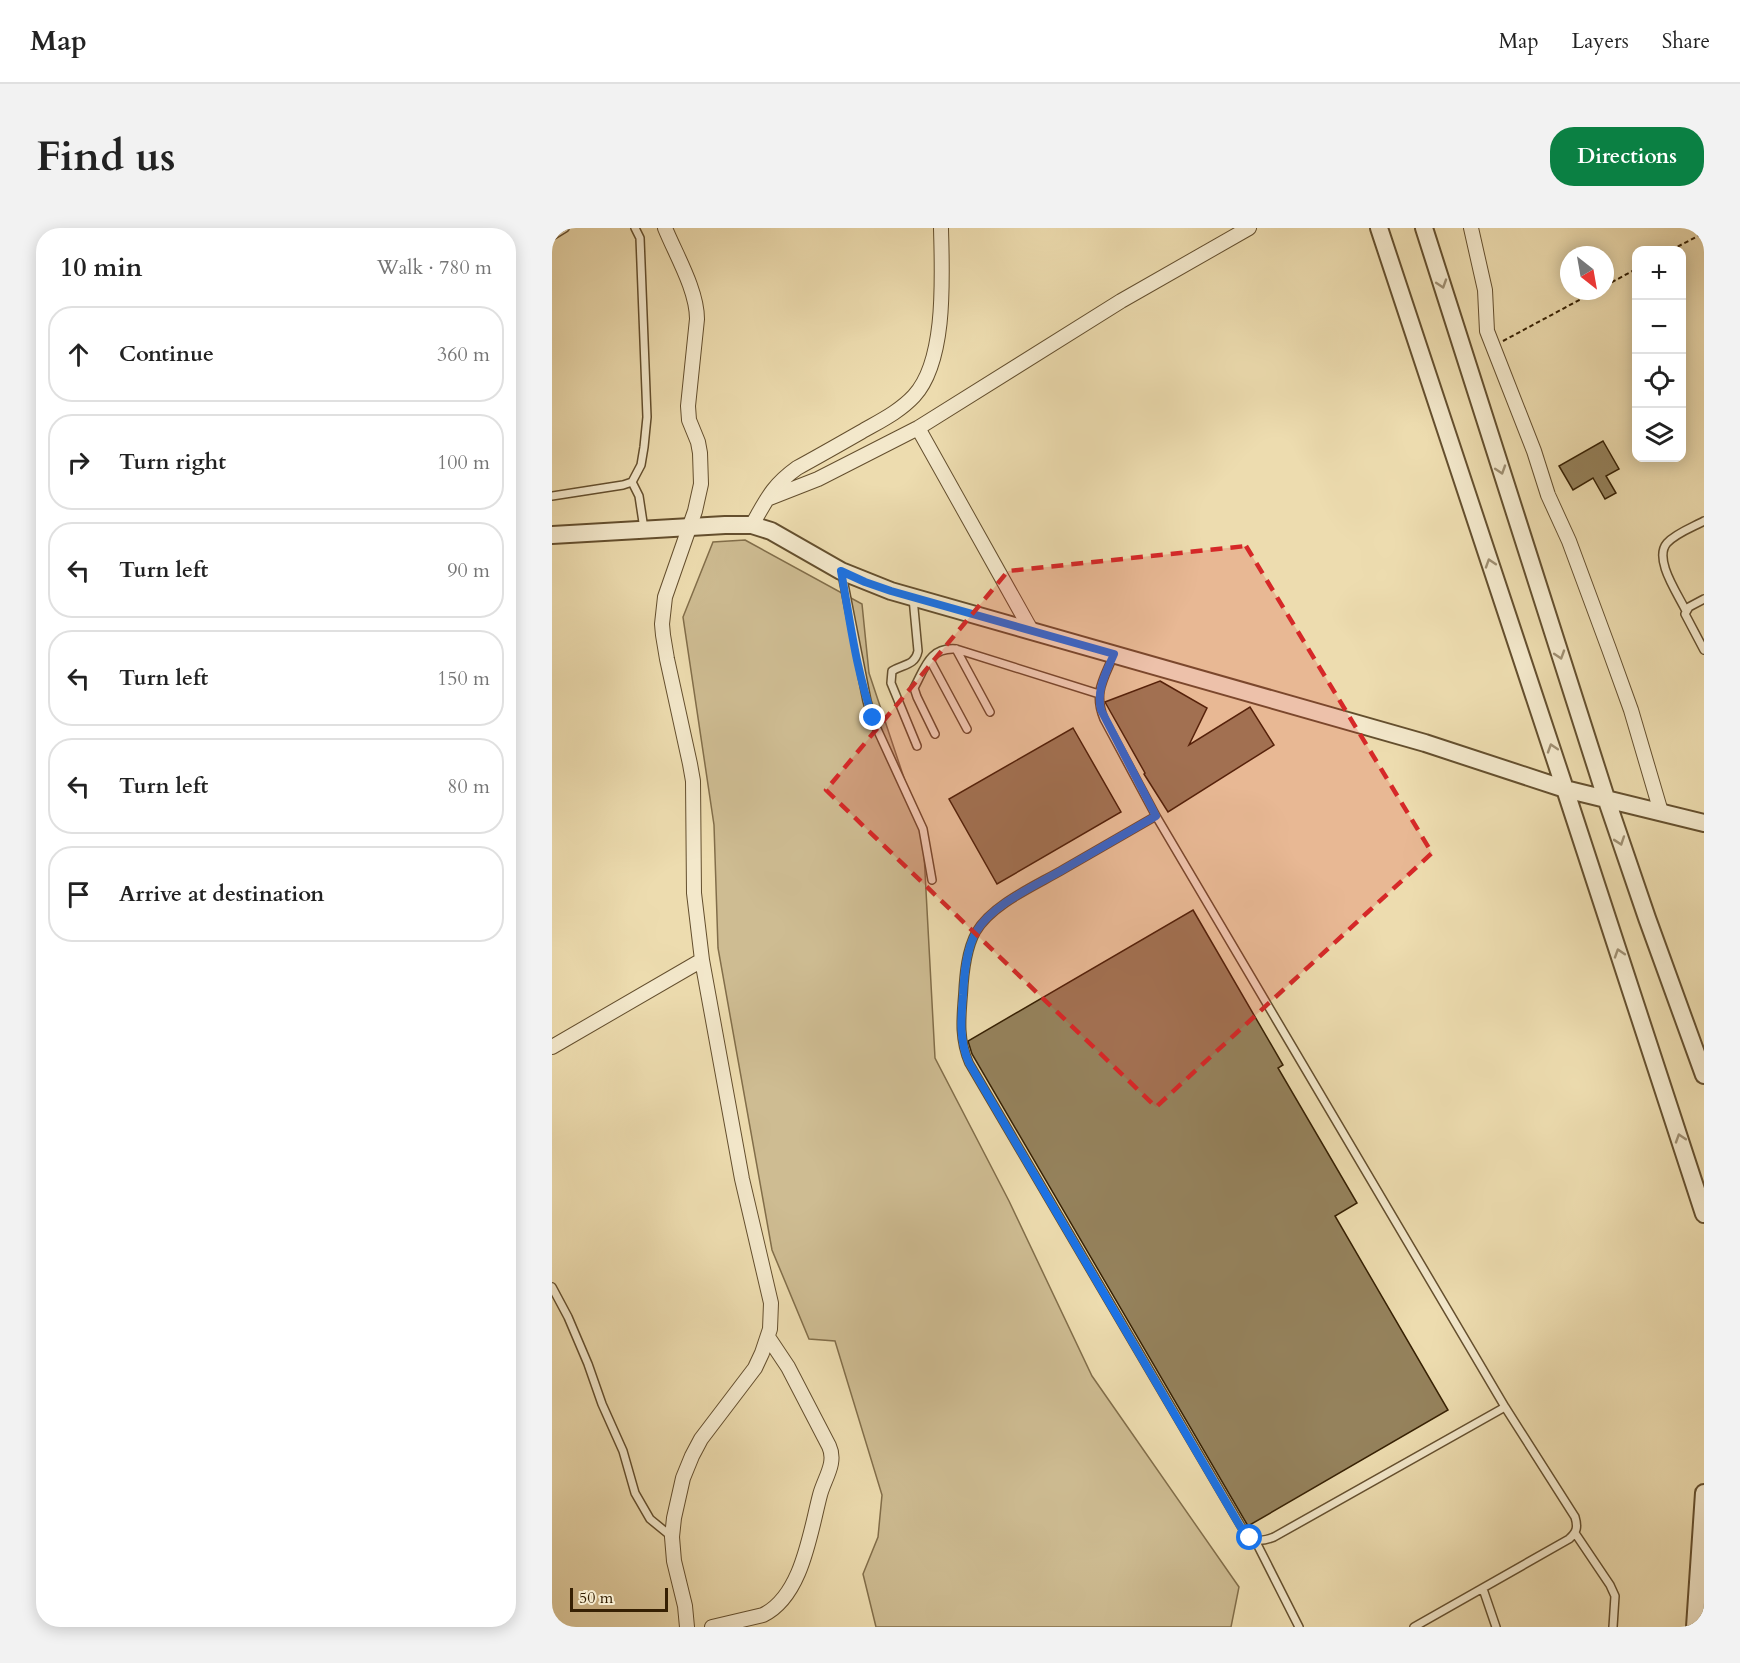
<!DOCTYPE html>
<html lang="en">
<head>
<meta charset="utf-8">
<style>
  body { margin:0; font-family:Cardo,serif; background:#f2f2f2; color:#222 }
  .controls { position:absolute; right:18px; top:18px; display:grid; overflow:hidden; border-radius:12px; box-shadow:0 3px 15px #0003 }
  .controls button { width:54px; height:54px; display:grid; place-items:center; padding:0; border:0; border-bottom:2px solid #e0e0e0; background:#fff; color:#222; font:30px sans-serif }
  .compass { position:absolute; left:1008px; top:18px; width:54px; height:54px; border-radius:50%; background:#fff; box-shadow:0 3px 15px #0003; rotate:149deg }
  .scale { position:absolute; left:18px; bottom:15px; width:98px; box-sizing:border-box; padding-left:6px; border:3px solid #362003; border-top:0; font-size:16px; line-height:21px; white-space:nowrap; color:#362003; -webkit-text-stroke:4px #f3e8cb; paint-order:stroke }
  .stop { position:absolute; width:18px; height:18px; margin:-14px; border:4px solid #1a73e8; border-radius:50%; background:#fff }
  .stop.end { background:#1a73e8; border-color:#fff; box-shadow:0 2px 6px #0008 }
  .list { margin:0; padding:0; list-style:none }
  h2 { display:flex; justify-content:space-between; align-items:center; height:78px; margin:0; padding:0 24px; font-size:26px }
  h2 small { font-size:20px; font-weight:400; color:#767676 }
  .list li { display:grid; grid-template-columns:39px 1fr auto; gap:18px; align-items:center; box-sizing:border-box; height:96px; margin:0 12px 12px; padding:0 12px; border:2px solid #e0e0e0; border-radius:24px }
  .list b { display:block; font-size:22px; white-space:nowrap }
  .list em { font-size:20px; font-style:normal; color:#767676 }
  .icon { flex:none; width:33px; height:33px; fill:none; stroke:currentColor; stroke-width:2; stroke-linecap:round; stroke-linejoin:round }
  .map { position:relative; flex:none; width:1152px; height:1399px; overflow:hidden; border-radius:24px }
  header { display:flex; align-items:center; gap:36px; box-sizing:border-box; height:84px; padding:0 30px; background:#fff; border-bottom:2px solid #e0e0e0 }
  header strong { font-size:28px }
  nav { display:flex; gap:33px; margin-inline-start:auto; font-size:21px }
  .intro { display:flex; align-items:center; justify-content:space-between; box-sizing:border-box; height:144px; padding:0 36px }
  h1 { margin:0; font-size:42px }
  .button { padding:15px 27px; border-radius:24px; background:#0b8043; color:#fff; font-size:21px; font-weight:700 }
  main { display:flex; gap:36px; padding:0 36px }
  aside { flex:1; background:#fff; border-radius:24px; box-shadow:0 3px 15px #0003 }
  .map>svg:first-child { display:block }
</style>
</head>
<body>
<header>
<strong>Map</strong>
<nav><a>Map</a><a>Layers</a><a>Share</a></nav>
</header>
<div class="intro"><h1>Find us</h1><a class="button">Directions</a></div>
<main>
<aside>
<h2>10 min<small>Walk · 780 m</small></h2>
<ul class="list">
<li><svg class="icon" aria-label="ahead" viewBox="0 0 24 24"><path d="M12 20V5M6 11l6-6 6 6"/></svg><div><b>Continue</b></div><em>360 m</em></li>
<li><svg class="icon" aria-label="right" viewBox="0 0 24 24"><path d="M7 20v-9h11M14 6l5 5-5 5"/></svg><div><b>Turn right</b></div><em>100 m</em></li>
<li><svg class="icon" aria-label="left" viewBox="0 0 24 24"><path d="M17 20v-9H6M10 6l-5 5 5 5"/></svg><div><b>Turn left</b></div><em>90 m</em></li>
<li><svg class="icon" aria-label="left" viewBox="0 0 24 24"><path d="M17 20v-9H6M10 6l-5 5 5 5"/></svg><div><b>Turn left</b></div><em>150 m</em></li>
<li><svg class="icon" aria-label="left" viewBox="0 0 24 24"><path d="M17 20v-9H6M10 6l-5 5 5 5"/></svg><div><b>Turn left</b></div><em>80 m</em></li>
<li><svg class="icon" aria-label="arrive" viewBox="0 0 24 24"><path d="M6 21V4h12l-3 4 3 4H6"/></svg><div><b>Arrive at destination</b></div></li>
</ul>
</aside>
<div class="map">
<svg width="1152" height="1399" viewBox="0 0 1152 1399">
  <rect width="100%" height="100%" fill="#eddcaf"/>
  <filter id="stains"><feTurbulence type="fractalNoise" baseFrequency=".00333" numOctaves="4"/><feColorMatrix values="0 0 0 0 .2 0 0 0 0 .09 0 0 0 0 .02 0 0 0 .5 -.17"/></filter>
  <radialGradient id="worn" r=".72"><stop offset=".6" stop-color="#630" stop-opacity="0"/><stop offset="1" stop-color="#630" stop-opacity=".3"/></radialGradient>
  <path fill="#cebc92" stroke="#826e4a" stroke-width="1.5" d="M193,312L310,376L317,445L371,607L383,830L457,973L540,1148L687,1359L679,1399H324L311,1346L326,1309L330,1267L283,1113L257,1111L220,1022L166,720L162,597L131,389L161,314Z"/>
  <path fill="#95825c" stroke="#362003" stroke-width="1.5" d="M1051,213L1067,241L1054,248L1064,265L1053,271L1041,250L1021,262L1007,238Z
    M608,453L655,480L637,517L698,479L722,517L616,584L592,546L593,545L553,474Z
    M521,500L569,584L445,656L397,571Z
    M641,682L731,837L726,840L805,975L783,988L896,1182L696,1298L420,826L416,813Z"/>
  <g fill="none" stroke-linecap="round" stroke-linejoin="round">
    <defs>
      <path id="service" d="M0,8L13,0
        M80,254L87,268L92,301
        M0,268L71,257L80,254L89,237L92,219L95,189L88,10L83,0
        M290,346L315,473L320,490L371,601L380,652
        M361,370L366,423C363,438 351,436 340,443L339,455L365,518
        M1152,371L1137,379L1133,386L1152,422
        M1134,383C1126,366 1101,331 1115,315C1124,305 1141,299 1152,293
        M404,421L438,484
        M562,426C552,451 541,464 552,491L604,588L953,1179L1023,1289C1026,1299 1025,1304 1017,1311L862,1399
        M378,432L415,501
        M383,506L365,469L362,460C373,440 377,419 404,421L547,466
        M604,588C573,606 543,623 512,641C485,657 440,676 424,704C414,722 412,747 411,767C409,791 407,812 417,835L689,1298C699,1312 704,1316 722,1309L953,1179
        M0,1059L16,1089L36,1136L50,1176L71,1223L83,1265L98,1291L120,1309
        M1023,1305L1058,1357L1063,1368L1061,1399
        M703,1312L747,1399
        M931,1361L944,1399"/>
      <path id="minor" d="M113,0C124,27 145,62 145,91L136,178L137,192L146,214L148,225L149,256L143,283L113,369L110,396L111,407L115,431L138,536L141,553L142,665L150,732L190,951L219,1075L218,1101L210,1125L203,1140L149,1211L140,1228L131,1250L122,1290L120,1309L122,1333L133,1378L135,1399
        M919,0L933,62L935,103L982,223L996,267L1017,313L1057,421L1079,482L1109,584
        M366,200L479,402
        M215,271L266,251L366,200L569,73L697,0
        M200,297C215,271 220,258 245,240C267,228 288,216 309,204C328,193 347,184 362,168C395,132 390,47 389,0
        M0,819L150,732
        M160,1399L211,1387C250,1368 258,1305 268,1267C272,1251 285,1235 277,1218L236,1139L216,1109"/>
      <path id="tertiary" d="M827,0L1013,561L1152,986
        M872,0L1054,570L1095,690L1152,847
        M0,307L173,297H200L219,303L289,343L339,363L873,515L1013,561L1152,595
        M1143,1399L1152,1265"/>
    </defs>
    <use href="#service" stroke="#644f2e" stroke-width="10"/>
    <use href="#minor" stroke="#644f2e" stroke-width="16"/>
    <use href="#tertiary" stroke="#644f2e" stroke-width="20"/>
    <path stroke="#362003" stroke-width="2" stroke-dasharray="4.5 3" stroke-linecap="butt" d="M1119,22L1152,5
      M1053,58L1084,41
      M951,113L1044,63"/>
    <use href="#service" stroke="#f3e8cb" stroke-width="7"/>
    <use href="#minor" stroke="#f3e8cb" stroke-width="14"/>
    <use href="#tertiary" stroke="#f3e8cb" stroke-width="16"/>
  </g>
  <defs><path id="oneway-chevron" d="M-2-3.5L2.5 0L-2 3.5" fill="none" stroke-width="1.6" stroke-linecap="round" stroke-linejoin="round" transform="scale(1.5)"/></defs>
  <g stroke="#9e8e71">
    <use href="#oneway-chevron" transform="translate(890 56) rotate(72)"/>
    <use href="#oneway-chevron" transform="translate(949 242) rotate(72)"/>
    <use href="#oneway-chevron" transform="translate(938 335) rotate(-108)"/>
    <use href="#oneway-chevron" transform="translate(1008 427) rotate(72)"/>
    <use href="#oneway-chevron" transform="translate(1000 520) rotate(-108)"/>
    <use href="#oneway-chevron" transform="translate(1068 613) rotate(71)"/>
    <use href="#oneway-chevron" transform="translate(1067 725) rotate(-108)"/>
    <use href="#oneway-chevron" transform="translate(1128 910) rotate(-108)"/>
  </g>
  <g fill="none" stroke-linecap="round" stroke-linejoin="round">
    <path stroke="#1a73e8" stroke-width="8" d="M321,490C304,443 298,392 289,343L313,354L339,363L562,426C554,445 544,462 549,482L604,588C574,605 543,623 512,641C485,657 440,676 424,704C414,722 412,747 411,767C409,791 407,812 417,835L688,1298L698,1310"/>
  </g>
  <path fill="#d62828" fill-opacity="0.2" stroke="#d62828" stroke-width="4.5" stroke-dasharray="12 8" stroke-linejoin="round" d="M694,318L880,625L604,879L274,562L456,343Z"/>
  <rect width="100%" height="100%" filter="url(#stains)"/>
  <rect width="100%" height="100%" fill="url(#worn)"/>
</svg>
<div class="controls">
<button>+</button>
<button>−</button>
<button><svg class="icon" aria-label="locate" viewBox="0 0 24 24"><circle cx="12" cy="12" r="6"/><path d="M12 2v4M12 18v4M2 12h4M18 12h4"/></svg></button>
<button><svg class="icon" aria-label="layers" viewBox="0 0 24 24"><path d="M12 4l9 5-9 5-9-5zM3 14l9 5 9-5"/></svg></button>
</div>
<svg class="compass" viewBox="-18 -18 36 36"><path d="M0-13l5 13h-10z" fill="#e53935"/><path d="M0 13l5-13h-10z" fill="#767676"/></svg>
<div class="scale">50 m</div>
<div class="stop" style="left:698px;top:1310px"></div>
<div class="stop end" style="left:321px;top:490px"></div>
</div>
</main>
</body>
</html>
